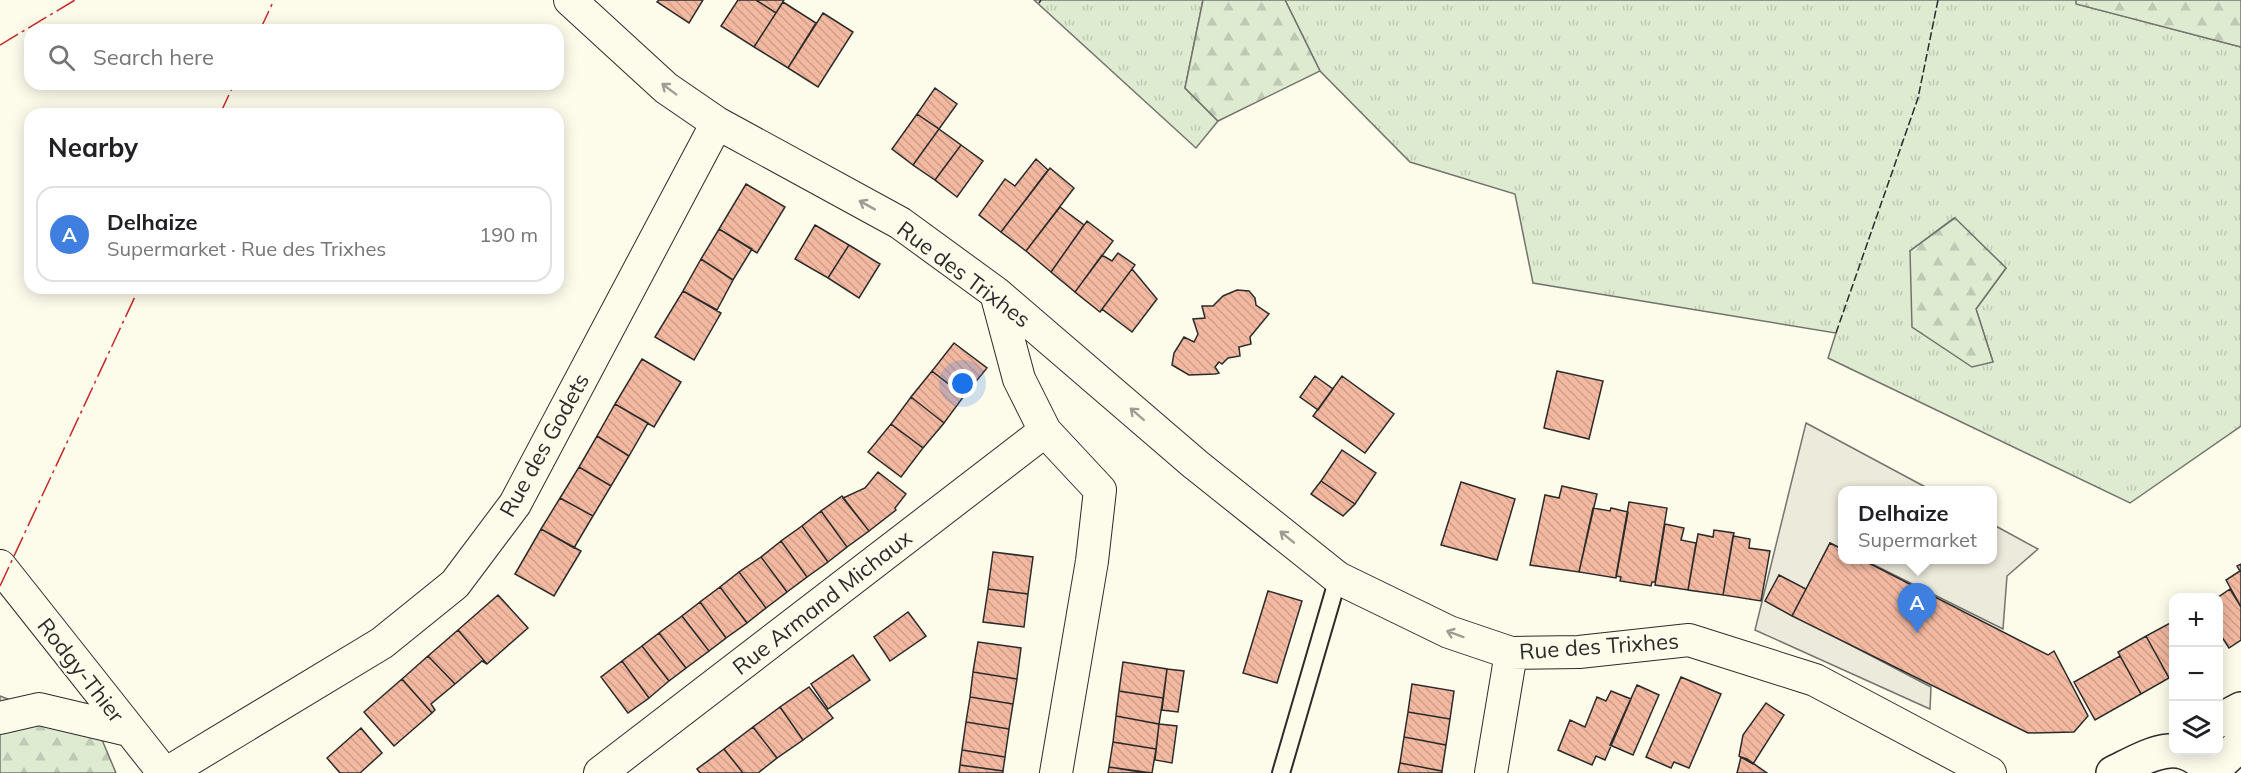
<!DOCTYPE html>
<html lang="en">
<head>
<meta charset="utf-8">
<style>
  body { margin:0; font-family:Mulish,sans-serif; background:#f6f6f6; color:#202124 }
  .controls { position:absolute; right:18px; bottom:18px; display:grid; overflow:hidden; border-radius:12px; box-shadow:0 3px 15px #0003 }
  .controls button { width:54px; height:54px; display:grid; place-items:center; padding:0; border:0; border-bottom:2px solid #e0e0e0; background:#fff; color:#202124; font:30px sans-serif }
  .you { position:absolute; left:963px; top:384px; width:21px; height:21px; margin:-15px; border:4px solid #fff; border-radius:50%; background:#1a73e8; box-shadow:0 0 0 9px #1a73e833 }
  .badge { display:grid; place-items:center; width:39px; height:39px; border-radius:50%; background:#c62828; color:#fff; font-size:20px; font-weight:700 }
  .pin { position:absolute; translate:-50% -50px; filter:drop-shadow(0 2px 3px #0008) }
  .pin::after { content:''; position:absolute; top:32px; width:21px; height:18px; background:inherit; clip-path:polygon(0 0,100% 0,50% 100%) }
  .popup { position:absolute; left:1838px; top:486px; width:159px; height:78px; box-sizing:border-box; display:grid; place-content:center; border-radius:12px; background:#fff; filter:drop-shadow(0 2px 4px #0005); font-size:20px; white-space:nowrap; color:#757577 }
  .popup b { font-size:22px; color:#202124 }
  .popup::after { content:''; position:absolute; left:50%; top:100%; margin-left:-12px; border:12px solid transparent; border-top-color:#fff }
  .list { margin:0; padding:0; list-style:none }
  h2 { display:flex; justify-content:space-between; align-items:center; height:78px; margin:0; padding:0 24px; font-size:26px }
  h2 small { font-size:20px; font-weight:400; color:#757577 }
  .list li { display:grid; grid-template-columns:39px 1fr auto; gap:18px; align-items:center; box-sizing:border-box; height:96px; margin:0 12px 12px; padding:0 12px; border:2px solid #e0e0e0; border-radius:18px }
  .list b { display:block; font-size:22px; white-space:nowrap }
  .list p { margin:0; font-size:20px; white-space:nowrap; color:#757577 }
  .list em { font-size:20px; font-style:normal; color:#757577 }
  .icon { flex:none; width:33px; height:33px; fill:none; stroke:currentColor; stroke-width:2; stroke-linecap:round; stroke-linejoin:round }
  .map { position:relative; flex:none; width:2241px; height:773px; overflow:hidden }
  .search { position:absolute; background:#fff; box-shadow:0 3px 15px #0003; left:24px; top:24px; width:540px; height:66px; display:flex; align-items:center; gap:15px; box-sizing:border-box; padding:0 21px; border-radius:18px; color:#757577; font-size:22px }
  .panel { position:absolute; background:#fff; box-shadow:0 3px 15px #0003; left:24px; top:108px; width:540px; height:186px; border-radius:18px }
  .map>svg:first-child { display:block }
</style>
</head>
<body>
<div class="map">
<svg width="2241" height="773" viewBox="0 0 2241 773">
  <defs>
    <pattern id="grass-tufts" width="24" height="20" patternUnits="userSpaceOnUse" patternTransform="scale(1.5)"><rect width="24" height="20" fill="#deebd1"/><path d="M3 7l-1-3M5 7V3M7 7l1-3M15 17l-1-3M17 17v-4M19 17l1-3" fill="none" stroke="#bfcab4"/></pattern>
    <pattern id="forest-firs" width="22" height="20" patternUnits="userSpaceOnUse" patternTransform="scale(1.5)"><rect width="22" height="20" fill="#deebd1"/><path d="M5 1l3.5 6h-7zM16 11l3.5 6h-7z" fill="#bfcab4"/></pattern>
    <pattern id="building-back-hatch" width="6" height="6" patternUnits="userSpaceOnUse" patternTransform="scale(1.5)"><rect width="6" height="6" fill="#f2b8a0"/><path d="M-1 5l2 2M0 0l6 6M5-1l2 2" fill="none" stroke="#d09e8a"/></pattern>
  </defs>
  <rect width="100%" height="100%" fill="#fdfbea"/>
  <path fill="url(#grass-tufts)" stroke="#74746e" stroke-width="1.5" fill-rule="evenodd" d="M1034,0H1203L1185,88L1218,121L1196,148Z
    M1285,0H2076L2077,4L2241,47V426L2130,503L1828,358L1836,333L1533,283L1515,194L1410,162L1320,71ZM1954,218L2006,268L1976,309L1993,362L1910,251Z"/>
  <path fill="url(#forest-firs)" stroke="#74746e" stroke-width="1.5" d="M1203,0H1285L1320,71L1218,121L1185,88Z
    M2076,0H2241V47L2076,4Z
    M1955,218L2006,268L1976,309L1993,362L1972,367L1912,327L1910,251Z
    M0,696L100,735L116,773H0Z"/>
  <path fill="#eceadb" stroke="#74746e" stroke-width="1.5" d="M1806,423L1931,490H1842V549L1830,543L1793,615L1931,687L1930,709L1755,630Z
    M1992,524L2038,549L2007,576L2003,629L1864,560H1992Z"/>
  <path fill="url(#building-back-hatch)" stroke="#2b2b2b" stroke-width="1.5" d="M659,0H703L689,23L657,2Z
    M738,0H756L776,13L754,47L721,26Z
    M756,0H784L776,13Z
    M783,2L816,23L788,68L754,47Z
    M823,13L853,32L818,87L788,68Z
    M935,88L957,104L939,129L917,114Z
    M917,114L939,129L913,165L892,149Z
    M939,129L961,145L935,180L913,165Z
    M961,145L983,161L957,197L935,180Z
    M1036,159L1048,170L1001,232L979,215L1005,179L1015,186Z
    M1050,168L1074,188L1026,251L1001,232Z
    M746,184L785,207L757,253L719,229Z
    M1060,207L1084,225L1051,272L1026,251Z
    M1087,221L1113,241L1075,292L1051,272Z
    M815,225L849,245L828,278L795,259Z
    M719,229L752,249L733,280L701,259Z
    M849,245L880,264L859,298L828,278Z
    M1118,253L1135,265L1100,312L1075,292L1102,255L1112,261Z
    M701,259L733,280L717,310L683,291Z
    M1132,269L1157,299L1132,332L1102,309Z
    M1237,290L1249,291L1255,298L1256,305L1269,314L1250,337L1251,344L1239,347L1240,356L1228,358L1222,364L1219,362L1215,367L1219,373L1215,374L1189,375L1172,365L1174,353L1184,337L1194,342L1198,334L1193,319L1205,318L1202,306H1213L1223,296Z
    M683,291L721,313L694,360L655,337Z
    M954,343L987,368L964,396L932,371Z
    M642,359L681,382L654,427L615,404Z
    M932,371L964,396L944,423L911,397Z
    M1557,371L1603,381L1589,439L1544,428Z
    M1315,376L1333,389L1318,410L1300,397Z
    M1342,376L1394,414L1365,453L1313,416Z
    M911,397L944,423L923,448L891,424Z
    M615,404L648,423L629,456L597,436Z
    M891,424L923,448L901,477L868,452Z
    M597,436L629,456L611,486L579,467Z
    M1342,450L1376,473L1355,504L1321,481Z
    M579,467L611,486L593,516L560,498Z
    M878,472L906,494L895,508L896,510L869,531L843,498L865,488Z
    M1321,481L1355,504L1343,516L1311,494Z
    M1461,482L1515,499L1497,560L1441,545Z
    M1562,486L1597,494L1579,572L1530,565L1545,495L1559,498Z
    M842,496L869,531L847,547L821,511Z
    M560,498L593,516L574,548L541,529Z
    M1629,502L1667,508L1655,582H1652L1651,586L1620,581L1621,577L1616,576Z
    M1593,508L1610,511L1611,508L1628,512L1616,578L1579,572Z
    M821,511L847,547L828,562L802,526Z
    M1665,524L1684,528L1681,540L1696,543L1688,590L1655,585Z
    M802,526L828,562L807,577L781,541Z
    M541,529L581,551L554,596L515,574Z
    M1714,530L1734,533L1723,595L1688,590L1698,534L1713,537Z
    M1733,536L1750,539L1749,548L1770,551L1761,601L1723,595Z
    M781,541L807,577L787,592L761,557Z
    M1830,543L1842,549V560H1863L2048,655L2054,651L2088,716L2074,732L2028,733L1792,616Z
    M993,552L1033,557L1028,594L988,589Z
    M761,557L787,592L766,608L739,572Z
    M2241,564V607L2226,580L2240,571L2237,566Z
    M739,572L766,608L747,623L720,587Z
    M1779,575L1806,589L1792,616L1765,601Z
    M720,587L747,623L726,638L700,602Z
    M988,589L1028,594L1024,627L983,622Z
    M2230,589L2241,607V640L2229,648L2218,631L2217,598Z
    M1268,591L1302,601L1277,683L1243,673Z
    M498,595L528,628L487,664L458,630Z
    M700,602L726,638L709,651L682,616Z
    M908,612L926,636L890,661L874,637Z
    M682,616L709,651L686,668L659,633Z
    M2174,621V676L2169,678L2146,636Z
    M458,630L487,664L482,661L455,684L428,656Z
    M659,633L686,668L669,681L642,646Z
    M2146,636L2169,678L2141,694L2118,652Z
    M978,642L1021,648L1017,679L973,672Z
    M642,646L669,681L649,698L622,661Z
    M853,655L870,680L828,709L811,684Z
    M428,656L455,684L431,704L435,710L432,713L402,679Z
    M2120,656L2141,694L2095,720L2074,682Z
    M622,661L649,698L628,713L601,677Z
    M1123,662L1167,669L1163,698L1119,691Z
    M1167,669L1184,671L1178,712L1162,710Z
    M973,672L1017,679L1013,704L970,697Z
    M1681,677L1721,694L1689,768L1674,762L1671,768L1646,757Z
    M402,679L432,713L394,746L364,712Z
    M1412,684L1454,691L1450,719L1408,712Z
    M1637,685L1659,695L1633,755L1610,745Z
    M809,687L833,718L803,740L780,707Z
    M1119,691L1163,698L1159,724L1116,716Z
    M1611,691L1631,699L1605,760L1596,756L1592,765L1558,750L1570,720L1585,727L1597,697L1606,701Z
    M970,697L1013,704L1009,729L966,722Z
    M1766,703L1784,715L1753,764L1739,756L1743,735Z
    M780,707L803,740L777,758L753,727Z
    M1408,712L1450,719L1446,745L1404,737Z
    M1116,716L1159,724L1156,749L1113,742Z
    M966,722L1009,729L1005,757L962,750Z
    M1159,724L1177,726L1172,763L1155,760Z
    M753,727L777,758L758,773H743L724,749Z
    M361,728L382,753L360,773H340L327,758Z
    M1404,737L1446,745L1442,771L1400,763Z
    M1113,742L1156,749L1152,773L1109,767Z
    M724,749L743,773H700L697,769Z
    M962,750L1005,757L1003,771L960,765Z
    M1741,757L1747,759L1767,773H1737Z
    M1400,763L1442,771V773H1398Z
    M960,765L1003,771V773H959Z
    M1109,767L1146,773H1108Z"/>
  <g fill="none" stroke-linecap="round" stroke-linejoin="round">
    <defs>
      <path id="service" d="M1281,773L1338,578"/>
      <path id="minor" d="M570,0L666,88L717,123L900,223L996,293L1195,464L1338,578L1449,632L1511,653L1579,652L1689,640L1815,680L1990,773
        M996,293L1019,379L1045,431
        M0,566L164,773
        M0,718L39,709L128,730
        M167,773L382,643L455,584L515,504L717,123
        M600,773L1045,431L1100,490L1092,561L1056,773
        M1491,773L1511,653"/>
      <path id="tertiary" d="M2218,721L2241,709
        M2211,772L2241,744
        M2113,773C2148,756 2181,733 2211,773"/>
    </defs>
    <use href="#service" stroke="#2b2b2b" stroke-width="20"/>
    <use href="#minor" stroke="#2b2b2b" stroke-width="34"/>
    <use href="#tertiary" stroke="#2b2b2b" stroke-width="36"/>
    <use href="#service" stroke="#fdfbea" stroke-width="16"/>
    <use href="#minor" stroke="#fdfbea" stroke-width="32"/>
    <use href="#tertiary" stroke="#fdfbea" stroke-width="33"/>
    <path stroke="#2b2b2b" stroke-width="1.5" stroke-dasharray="8 3" stroke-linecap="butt" d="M1039,3L1041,0
      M1836,333L1918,98L1938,0"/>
    <path stroke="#c62828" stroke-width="1.5" stroke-dasharray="21 4.5 3 4.5" stroke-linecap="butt" d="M260,30L274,0
      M0,45L75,0
      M220,114L234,84
      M0,586L139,288"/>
  </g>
  <defs><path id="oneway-shaft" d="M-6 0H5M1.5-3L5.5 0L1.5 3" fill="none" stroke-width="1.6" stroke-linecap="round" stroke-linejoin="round" transform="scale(1.5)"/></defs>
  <g stroke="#9e9d94">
    <use href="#oneway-shaft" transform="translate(669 89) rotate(-143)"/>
    <use href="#oneway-shaft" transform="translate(867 205) rotate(-151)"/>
    <use href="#oneway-shaft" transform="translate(1137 414) rotate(-139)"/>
    <use href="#oneway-shaft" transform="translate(1287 537) rotate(-141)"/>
    <use href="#oneway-shaft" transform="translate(1455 634) rotate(-160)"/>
  </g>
  <g text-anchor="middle" stroke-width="4.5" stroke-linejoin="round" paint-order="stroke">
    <g font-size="22" fill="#2b2b2b" stroke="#fdfbea">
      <text transform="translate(964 274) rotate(37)" y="8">Rue des Trixhes</text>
      <text transform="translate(544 445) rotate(-61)" y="8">Rue des Godets</text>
      <text transform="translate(822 602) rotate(-38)" y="8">Rue Armand Michaux</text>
      <text transform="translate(1599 646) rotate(-4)" y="8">Rue des Trixhes</text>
      <text transform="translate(81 670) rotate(52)" y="8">Rodgy-Thier</text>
    </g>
  </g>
</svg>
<div class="controls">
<button>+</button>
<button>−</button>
<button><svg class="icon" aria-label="layers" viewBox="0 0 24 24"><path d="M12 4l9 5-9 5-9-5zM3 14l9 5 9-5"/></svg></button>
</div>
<div class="you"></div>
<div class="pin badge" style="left:1917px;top:633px;background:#3f7fe0">A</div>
<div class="popup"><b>Delhaize</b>Supermarket</div>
<div class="search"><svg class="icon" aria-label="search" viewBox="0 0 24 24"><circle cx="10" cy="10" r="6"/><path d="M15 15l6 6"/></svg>Search here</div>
<section class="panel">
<h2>Nearby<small></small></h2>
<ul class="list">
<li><span class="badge" style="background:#3f7fe0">A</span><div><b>Delhaize</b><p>Supermarket · Rue des Trixhes</p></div><em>190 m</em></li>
</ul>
</section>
</div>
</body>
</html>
